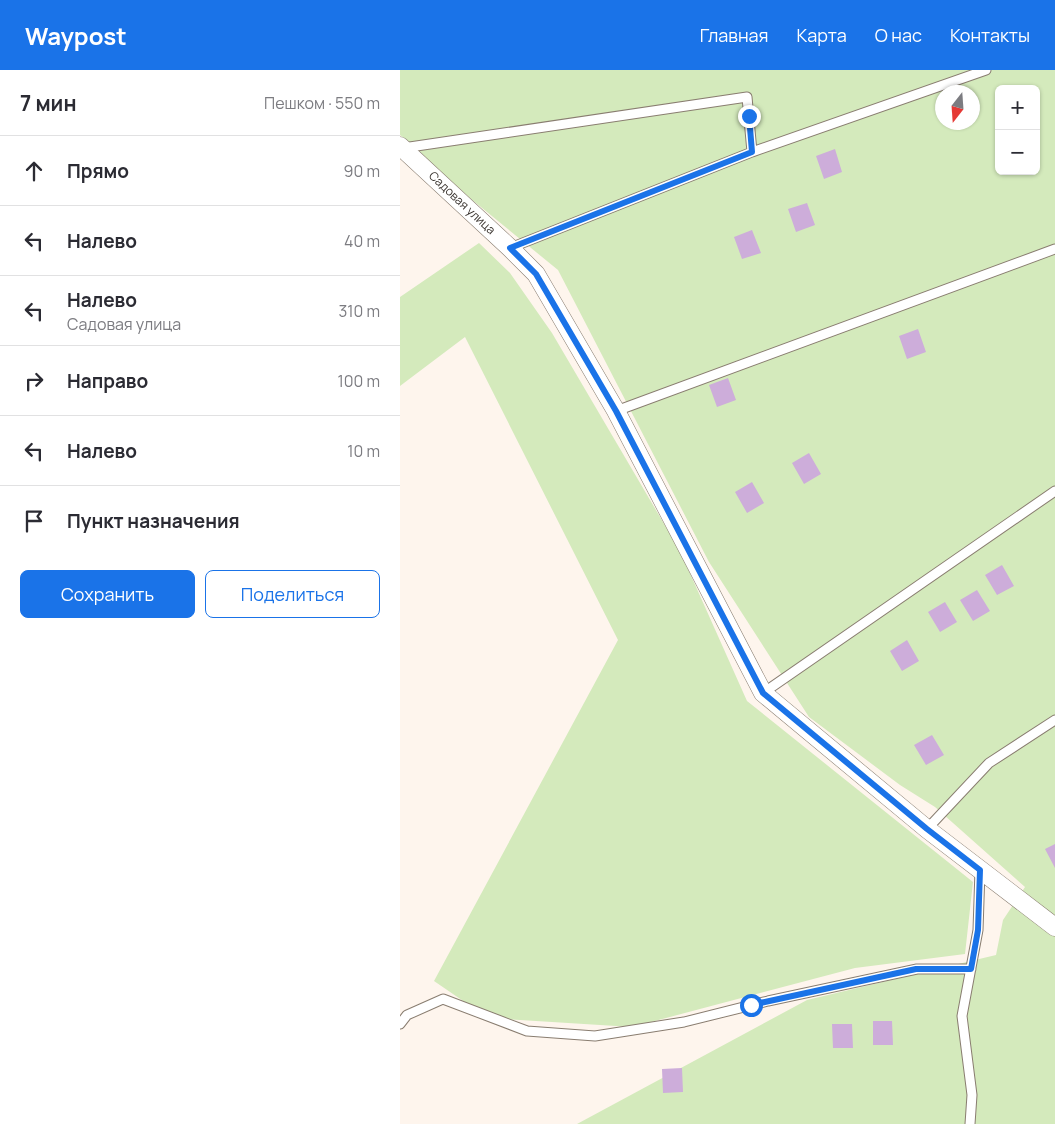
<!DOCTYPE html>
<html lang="ru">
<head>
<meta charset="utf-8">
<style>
  body { margin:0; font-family:Manrope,sans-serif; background:#f2f2f3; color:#2b2b33 }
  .controls { position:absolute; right:15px; top:15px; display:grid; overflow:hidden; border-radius:8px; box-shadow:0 1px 4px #0004 }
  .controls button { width:45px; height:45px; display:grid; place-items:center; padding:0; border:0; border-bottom:1px solid #e1e1e2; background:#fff; color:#2b2b33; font:25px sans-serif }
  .compass { position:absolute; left:535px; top:15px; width:45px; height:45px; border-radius:50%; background:#fff; box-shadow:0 1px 4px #0004; rotate:197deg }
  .stop { position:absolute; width:15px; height:15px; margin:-11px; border:4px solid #1a73e8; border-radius:50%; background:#fff }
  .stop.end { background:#1a73e8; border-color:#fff; box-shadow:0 1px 5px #0008 }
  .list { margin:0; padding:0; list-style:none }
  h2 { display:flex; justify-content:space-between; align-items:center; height:65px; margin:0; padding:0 20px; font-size:21px }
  h2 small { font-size:16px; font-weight:400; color:#7c7c81 }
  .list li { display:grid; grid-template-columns:32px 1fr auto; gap:15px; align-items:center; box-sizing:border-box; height:70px; padding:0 20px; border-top:1px solid #e1e1e2 }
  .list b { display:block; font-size:19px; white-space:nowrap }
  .list p { margin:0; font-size:16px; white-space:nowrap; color:#7c7c81 }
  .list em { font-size:16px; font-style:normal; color:#7c7c81 }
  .actions { display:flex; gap:10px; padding:15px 20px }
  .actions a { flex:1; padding:11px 0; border:1px solid #1a73e8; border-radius:8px; text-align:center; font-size:18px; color:#1a73e8 }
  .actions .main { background:#1a73e8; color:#fff }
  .icon { flex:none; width:28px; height:28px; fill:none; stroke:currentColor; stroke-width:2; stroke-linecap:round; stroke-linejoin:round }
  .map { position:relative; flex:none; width:655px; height:1054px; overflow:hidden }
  header { display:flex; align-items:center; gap:30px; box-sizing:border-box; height:70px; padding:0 25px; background:#1a73e8; color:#fff }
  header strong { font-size:24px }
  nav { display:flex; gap:28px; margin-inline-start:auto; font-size:18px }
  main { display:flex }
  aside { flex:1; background:#fff }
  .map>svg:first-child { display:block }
</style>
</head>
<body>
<header>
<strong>Waypost</strong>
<nav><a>Главная</a><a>Карта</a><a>О нас</a><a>Контакты</a></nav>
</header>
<main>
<aside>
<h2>7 мин<small>Пешком · 550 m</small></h2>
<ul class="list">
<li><svg class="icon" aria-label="ahead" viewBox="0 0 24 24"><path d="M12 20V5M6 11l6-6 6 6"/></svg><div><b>Прямо</b></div><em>90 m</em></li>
<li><svg class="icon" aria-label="left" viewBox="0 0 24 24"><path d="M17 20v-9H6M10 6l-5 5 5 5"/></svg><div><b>Налево</b></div><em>40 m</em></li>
<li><svg class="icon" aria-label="left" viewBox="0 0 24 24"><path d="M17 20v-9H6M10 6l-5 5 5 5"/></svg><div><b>Налево</b><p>Садовая улица</p></div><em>310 m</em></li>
<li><svg class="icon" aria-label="right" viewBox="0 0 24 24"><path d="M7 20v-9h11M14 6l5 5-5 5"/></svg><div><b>Направо</b></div><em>100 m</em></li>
<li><svg class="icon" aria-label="left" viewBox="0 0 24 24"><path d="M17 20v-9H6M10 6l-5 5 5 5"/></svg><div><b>Налево</b></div><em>10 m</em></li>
<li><svg class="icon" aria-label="arrive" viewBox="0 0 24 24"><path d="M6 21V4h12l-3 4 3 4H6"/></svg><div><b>Пункт назначения</b></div></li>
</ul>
<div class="actions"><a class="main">Сохранить</a><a>Поделиться</a></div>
</aside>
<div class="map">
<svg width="655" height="1054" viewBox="0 0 655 1054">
  <rect width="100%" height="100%" fill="#fef5ed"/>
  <path fill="#d4eabc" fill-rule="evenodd" d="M0,0H655V1054H177L407,930L596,885L603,850L625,817L535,737L500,715L409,647L309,492L158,200L71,129L0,65ZM599,19H636V101H599ZM542,22H572V52H542Z
    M79,173L110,203L152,263L280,481L347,631L573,812L565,884L455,898L232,957L88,948L34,911L218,570L65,267L0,316V227Z"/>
  <path fill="#cdadda" d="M435,79L442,102L424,109L416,86Z
    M407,133L415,155L396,162L388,139Z
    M352,160L361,183L342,189L334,167Z
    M518,259L526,282L507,289L499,266Z
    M328,308L336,330L317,337L309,315Z
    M409,383L421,404L404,414L392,393Z
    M352,412L364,433L347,443L335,422Z
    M602,495L614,516L597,525L585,505Z
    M577,520L590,541L573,551L560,530Z
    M545,532L557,552L540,562L528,542Z
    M507,570L519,591L502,601L490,581Z
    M532,665L544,685L526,695L514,675Z
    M655,774V798L645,779Z
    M473,951H492L493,975H473Z
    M432,954H452L453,978H433Z
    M282,998L283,1022L263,1023L262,999Z"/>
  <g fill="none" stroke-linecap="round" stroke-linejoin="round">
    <defs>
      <path id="service" d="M3,78L347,27L352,82
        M110,178L352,82L586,0
        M216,341L655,179
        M363,623L655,421
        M527,759L589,693L655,650
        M0,954L7,945L43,929L127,961L195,966L284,952L368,931L517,899H571
        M570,1054L572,1025L562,946L578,860L580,800"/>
      <path id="minor" d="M0,76L110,178L136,204L216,341L363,623L527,759L655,857"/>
    </defs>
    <use href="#service" stroke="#897d70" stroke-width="11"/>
    <use href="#minor" stroke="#897d70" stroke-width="19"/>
    <use href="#service" stroke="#fff" stroke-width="9"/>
    <use href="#minor" stroke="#fff" stroke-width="18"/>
  </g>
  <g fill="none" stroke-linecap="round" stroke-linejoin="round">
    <path stroke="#1a73e8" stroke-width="6" d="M349,46L352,82L110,178L136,204L216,341L363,623L527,759L580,800L578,860L571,899H516L351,935"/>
  </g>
  <g text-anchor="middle" stroke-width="4" stroke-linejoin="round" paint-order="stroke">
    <g font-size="12" fill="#39332e" stroke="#fff">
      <text transform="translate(62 133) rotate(43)" y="4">Садовая улица</text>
    </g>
  </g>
</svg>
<div class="controls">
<button>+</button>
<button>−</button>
</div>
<svg class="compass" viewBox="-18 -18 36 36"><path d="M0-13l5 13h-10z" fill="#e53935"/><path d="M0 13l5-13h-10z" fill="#7c7c81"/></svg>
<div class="stop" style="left:351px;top:935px"></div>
<div class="stop end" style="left:349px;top:46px"></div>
</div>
</main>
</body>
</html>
